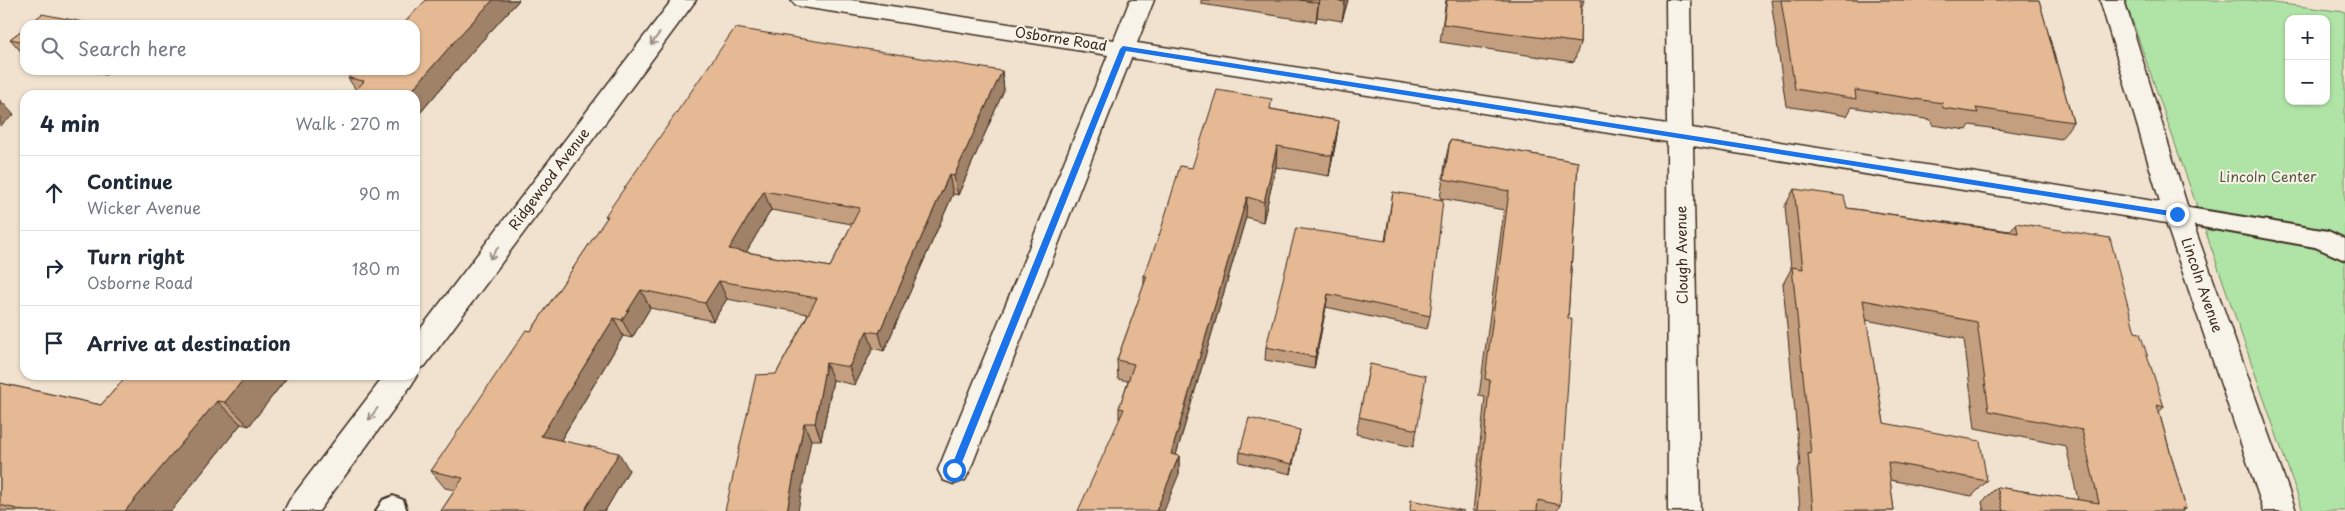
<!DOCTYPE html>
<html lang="en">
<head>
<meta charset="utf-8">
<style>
  body { margin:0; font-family:"Playpen Sans",sans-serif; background:#f2f2f3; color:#1f2937 }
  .controls { position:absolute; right:15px; top:15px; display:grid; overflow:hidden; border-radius:10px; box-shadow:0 1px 4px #0004 }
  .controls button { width:45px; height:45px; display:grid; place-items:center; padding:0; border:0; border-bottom:1px solid #e0e1e3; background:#fff; color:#1f2937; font:25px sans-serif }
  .stop { position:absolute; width:15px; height:15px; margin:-11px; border:4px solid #1a73e8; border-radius:50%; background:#fff }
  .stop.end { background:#1a73e8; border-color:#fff; box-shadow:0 1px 5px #0008 }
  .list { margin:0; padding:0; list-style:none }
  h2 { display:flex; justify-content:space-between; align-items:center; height:65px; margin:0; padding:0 20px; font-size:21px }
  h2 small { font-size:16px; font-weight:400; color:#747a83 }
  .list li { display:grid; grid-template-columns:32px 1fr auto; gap:15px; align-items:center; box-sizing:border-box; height:75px; padding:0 20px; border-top:1px solid #e0e1e3 }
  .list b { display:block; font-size:19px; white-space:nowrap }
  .list p { margin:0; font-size:16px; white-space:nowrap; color:#747a83 }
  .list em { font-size:16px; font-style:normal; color:#747a83 }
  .icon { flex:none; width:28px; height:28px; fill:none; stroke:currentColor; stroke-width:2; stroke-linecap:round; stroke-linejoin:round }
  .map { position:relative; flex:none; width:2345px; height:511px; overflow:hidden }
  .search { position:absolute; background:#fff; box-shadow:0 1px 4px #0004; left:20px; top:20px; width:400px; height:55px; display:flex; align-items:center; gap:12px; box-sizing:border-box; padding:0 18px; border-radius:15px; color:#747a83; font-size:19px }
  .panel { position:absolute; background:#fff; box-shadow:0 1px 4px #0004; left:20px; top:90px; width:400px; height:290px; border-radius:15px }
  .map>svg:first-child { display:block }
</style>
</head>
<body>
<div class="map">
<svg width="2345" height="511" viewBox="0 0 2345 511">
  <rect width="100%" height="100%" fill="#f1e2cf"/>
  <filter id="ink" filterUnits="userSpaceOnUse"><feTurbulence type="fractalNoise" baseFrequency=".02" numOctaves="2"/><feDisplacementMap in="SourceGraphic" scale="10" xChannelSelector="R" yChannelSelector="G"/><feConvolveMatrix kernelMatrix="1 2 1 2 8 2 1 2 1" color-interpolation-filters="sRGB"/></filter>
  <g filter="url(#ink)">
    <path fill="#afe4a6" stroke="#758762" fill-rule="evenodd" d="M2125,0H2250L2345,12V511H2303ZM2289,19H2326V101H2289Z"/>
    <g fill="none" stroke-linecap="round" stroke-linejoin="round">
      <defs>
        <path id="service" d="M2177,206L2328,231L2345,239V260L2315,247L2168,221L2165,215L2168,209Z
          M393,496L403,500L407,511H376L383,500Z"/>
        <path id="minor" d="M672,0H696L425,366L415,370V336Z
          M791,0H851L1114,40L1130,0H1154L1137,43L1667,124L1666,0H1690L1692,128L2160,202L2100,0H2124L2190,215L2296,511H2264L2166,223L1693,146L1700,511H1668L1667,142L1131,58L970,470L965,480L954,484L943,480L938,470L1108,55L803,7L795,5Z
          M415,371L417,375L412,384L319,511H284L289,501L385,375H415Z"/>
      </defs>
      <use href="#service" stroke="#3b2a1e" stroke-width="4"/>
      <use href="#minor" stroke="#3b2a1e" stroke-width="3"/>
      <use href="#service" fill="#f7f3e8" fill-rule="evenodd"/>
      <use href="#minor" fill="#f7f3e8" fill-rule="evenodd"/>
    </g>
    <path fill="#c49f7f" stroke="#3b2a1e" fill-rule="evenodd" d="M426,0H519L470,54L415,119V95L356,90L348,78L415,70Z
      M1201,0H1348L1342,21L1317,17L1316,22L1201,4Z
      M1446,0H1584L1581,11L1580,43L1574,62L1440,42Z
      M1771,0H2039L2073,122L2061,139L1970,125L1967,130L1932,125L1931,120L1852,107L1847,116L1786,106Z
      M25,28V56L10,39Z
      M84,70H111L106,75Z
      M1002,71L1004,90L958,195L953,194L884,351L873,348L855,385L833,380L821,440H811L776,374L808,314L727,299L713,321L650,308L632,338L623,336L561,440L629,470L605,511H441L455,490L445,488L431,471L531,331L607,218L605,216ZM771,210L852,224L830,267L746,252Z
      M1271,109L1339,121L1336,141L1329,176L1276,167L1263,222L1246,217L1176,455L1179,456V474L1119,419V408L1128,381L1118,379L1117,360L1144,285V276Z
      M1450,140L1578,162L1568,318L1560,505L1557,511H1473L1485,397L1479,396L1504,210L1440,198L1446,158Z
      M1794,189L1847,208L2010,231L2016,223L2135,332L2164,407L2159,412L2186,509L2183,511H1984L1982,502L1997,487L2078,500L2066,446L1975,428L1964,339L1866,320L1884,423L1987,481L1972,496L1890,480L1894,511H1800L1797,469L1800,465L1783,284L1791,269L1785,206Z
      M1393,192L1430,316L1427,329L1326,307L1314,369L1265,360L1266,347L1385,241Z
      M1370,364L1417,430L1413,447L1356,434Z
      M128,375H289L249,426L241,424L171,511H0V383L101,405Z
      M1298,439L1291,474L1239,462L1240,452Z"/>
    <path fill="#a08268" stroke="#3b2a1e" d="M493,0H519L470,54L415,119V95H408L460,35Z
      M1319,0L1317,17L1316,22L1318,3Z
      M1345,0H1348L1342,21L1345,2Z
      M102,70H111L106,75Z
      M1002,71L1004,90L958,195L954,176Z
      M0,100L14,115L0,126Z
      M1339,121L1336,141L1329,176L1332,156Z
      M1277,146L1276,167L1263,222L1264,202Z
      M949,175L953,194L884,351L879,333Z
      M764,191L771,210L737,268L729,249Z
      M1247,197L1246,217L1171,472V454Z
      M719,281L727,299L713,321L705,303Z
      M641,290L650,308L632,338L622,320Z
      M1328,294L1326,307L1314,369L1315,357Z
      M614,318L623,336L553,453L541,436Z
      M867,331L873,348L855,385L849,367Z
      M826,363L833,380L821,440L815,423Z
      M247,375H289L249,426L225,402Z
      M217,401L241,424L171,511H125Z
      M804,423L811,440L798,511H787Z
      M1300,430L1298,439L1291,474L1292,464Z
      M619,453L629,470L605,511H584Z
      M1179,456V474L1164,511H1156Z"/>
    <path fill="#e4b994" stroke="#3b2a1e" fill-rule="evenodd" d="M426,0H493L460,35L408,95H352L364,81L348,78L356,70H415V25H402Z
      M1300,0H1319L1318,3Z
      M1329,0H1345V2Z
      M1447,0H1581L1580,43L1443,24Z
      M1781,0H2039L2073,122L1976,108L1978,113L1943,108L1942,103L1855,90L1856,99L1795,89Z
      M42,14L98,25H28Z
      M25,28V42L10,39Z
      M735,28L1002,71L954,176L949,175L879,333L867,331L849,367L826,363L815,423H804L787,511H725L756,375L776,374L817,298L719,281L705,303L641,290L622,320L614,318L541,436L619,453L584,511H441L463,478L431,471L526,330L531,331L608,216H605ZM764,191L860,208L830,267L729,249Z
      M1217,90L1272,99L1270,109L1339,121L1332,156L1277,146L1264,202L1247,197L1171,454L1179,456L1156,511H1078L1124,409L1119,408L1134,364L1117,360L1147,276H1144L1160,233L1180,166L1192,168Z
      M1450,140L1578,162L1568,318L1572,319L1560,505L1538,500L1537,511H1477L1490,380L1485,379L1509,191L1444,179Z
      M1794,189L1844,196L1847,208L2018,233L2016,223L2110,238L2135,332L2140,333L2164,407L2157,405L2186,509L2182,508L2183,511H2003L1997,487L2099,503L2082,430L1989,411L1977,322L1863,300L1884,423L1980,441L1987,481L1888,462L1894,511H1813L1808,453L1811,454L1792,267L1803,269Z
      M1393,192L1443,200L1430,316L1328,294L1315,357L1266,347L1296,228L1386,241Z
      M1370,364L1426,376L1417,430L1359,417Z
      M128,375H247L225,402L217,401L125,511H25L0,505V383L101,405Z
      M1249,418L1300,430L1292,464L1240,452Z
      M1411,500L1464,511H1410Z"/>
    <defs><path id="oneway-shaft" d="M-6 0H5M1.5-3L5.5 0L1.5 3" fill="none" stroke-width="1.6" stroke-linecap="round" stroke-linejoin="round" transform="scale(1.25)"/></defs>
    <g stroke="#998e83">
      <use href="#oneway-shaft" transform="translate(655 39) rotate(127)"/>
      <use href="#oneway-shaft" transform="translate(494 253) rotate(127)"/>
      <use href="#oneway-shaft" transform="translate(373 414) rotate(127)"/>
    </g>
  </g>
  <path fill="#1a73e8" d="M1123,46L2177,212L2181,214L2177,217L1126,51L959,470L958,472H951L950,470L1120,49Z"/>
  <g text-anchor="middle" stroke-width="4" stroke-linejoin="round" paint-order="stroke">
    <g font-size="14" fill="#3b2a1e" stroke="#f7f3e8">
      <text transform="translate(1061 39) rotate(9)" y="5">Osborne Road</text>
      <text transform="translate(549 179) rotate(-53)" y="5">Ridgewood Avenue</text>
      <text transform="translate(1682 255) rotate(-91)" y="5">Clough Avenue</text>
      <text transform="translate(2202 285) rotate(71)" y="5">Lincoln Avenue</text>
    </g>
    <g font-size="14" fill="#585840" stroke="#f7f3e8">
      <text x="2268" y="182">Lincoln Center</text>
    </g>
  </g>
</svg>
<div class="controls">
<button>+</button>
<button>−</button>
</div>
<div class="stop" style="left:954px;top:470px"></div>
<div class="stop end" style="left:2177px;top:214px"></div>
<div class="search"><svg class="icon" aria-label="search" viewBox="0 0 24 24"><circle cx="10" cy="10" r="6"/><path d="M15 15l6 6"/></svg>Search here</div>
<section class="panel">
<h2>4 min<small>Walk · 270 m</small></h2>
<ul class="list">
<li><svg class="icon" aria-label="ahead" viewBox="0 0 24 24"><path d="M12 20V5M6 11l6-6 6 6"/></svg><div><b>Continue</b><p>Wicker Avenue</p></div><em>90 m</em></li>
<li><svg class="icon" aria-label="right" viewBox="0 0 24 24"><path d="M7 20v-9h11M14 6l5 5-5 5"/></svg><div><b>Turn right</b><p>Osborne Road</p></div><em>180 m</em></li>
<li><svg class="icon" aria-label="arrive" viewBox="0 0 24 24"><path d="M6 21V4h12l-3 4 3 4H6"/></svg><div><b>Arrive at destination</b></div></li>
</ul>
</section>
</div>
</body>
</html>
